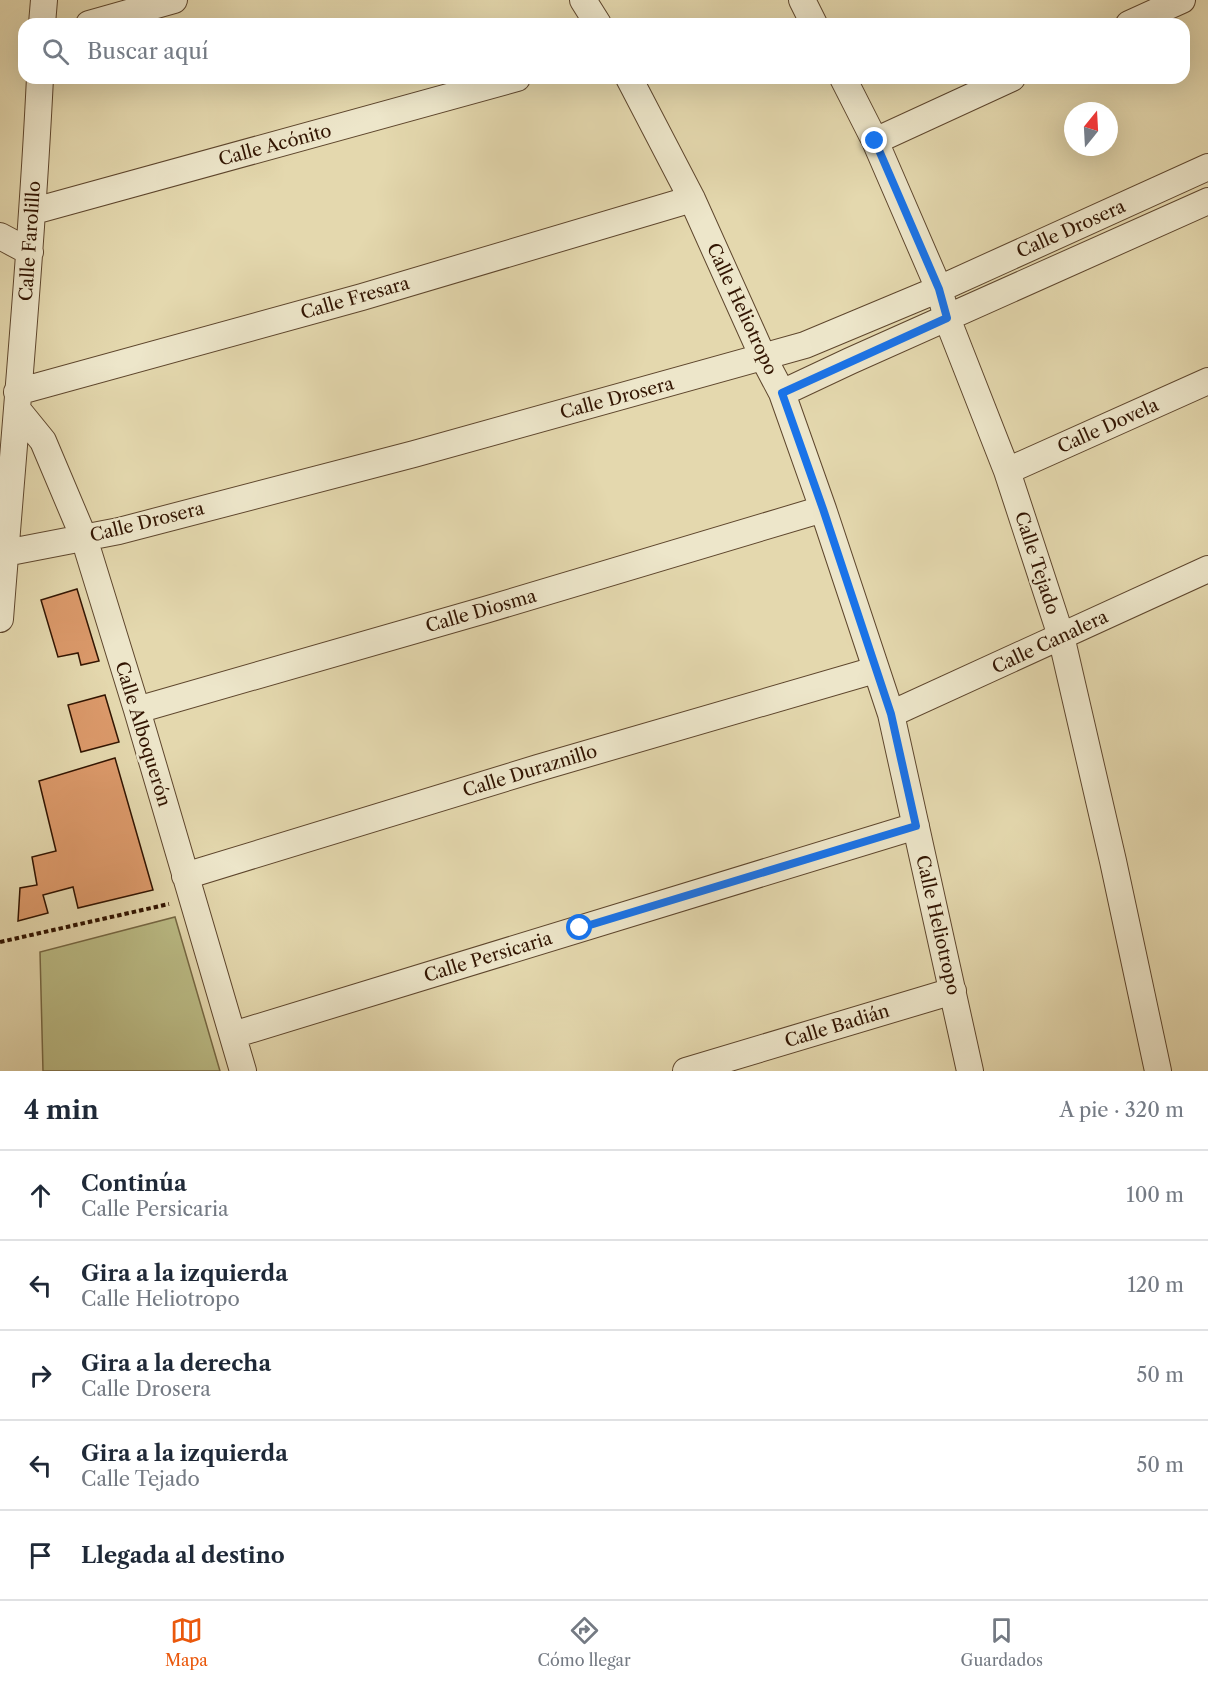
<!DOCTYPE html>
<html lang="es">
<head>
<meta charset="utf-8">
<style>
  body { margin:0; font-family:"Libre Caslon Text",serif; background:#f6f6f7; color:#1f2937 }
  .compass { position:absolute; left:1064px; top:102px; width:54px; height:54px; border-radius:50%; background:#fff; box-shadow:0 6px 24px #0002; rotate:18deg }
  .stop { position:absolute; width:18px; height:18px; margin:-14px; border:4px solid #1a73e8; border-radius:50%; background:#fff }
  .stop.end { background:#1a73e8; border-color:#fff; box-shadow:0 2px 6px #0008 }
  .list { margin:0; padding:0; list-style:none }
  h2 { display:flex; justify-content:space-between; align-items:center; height:78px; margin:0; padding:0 24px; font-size:26px }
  h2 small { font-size:20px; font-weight:400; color:#747a83 }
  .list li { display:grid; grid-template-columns:39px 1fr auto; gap:18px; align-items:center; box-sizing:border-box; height:90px; padding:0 24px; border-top:2px solid #e0e1e3 }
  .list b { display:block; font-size:22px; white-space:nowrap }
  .list p { margin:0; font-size:20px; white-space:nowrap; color:#747a83 }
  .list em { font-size:20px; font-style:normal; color:#747a83 }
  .icon { flex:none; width:33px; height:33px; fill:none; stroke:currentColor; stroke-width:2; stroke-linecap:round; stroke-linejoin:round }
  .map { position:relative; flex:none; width:1208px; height:1071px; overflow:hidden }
  .search { position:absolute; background:#fff; box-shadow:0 6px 24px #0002; left:18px; right:18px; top:18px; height:66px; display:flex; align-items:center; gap:15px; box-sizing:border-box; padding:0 21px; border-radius:18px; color:#747a83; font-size:22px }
  .sheet { height:528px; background:#fff }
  nav { display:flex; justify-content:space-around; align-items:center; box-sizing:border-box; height:84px; border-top:2px solid #e0e1e3; background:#fff; font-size:16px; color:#747a83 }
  nav a { display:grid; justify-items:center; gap:3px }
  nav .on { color:#ea580c }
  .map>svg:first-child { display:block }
</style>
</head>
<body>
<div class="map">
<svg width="1208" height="1071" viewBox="0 0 1208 1071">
  <rect width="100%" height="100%" fill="#e4d8ae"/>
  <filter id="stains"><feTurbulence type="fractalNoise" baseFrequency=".00333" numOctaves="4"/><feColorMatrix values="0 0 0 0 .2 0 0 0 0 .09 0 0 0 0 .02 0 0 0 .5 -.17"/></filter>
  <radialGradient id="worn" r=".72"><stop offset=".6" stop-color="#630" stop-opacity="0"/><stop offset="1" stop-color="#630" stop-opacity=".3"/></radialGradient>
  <path fill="#bbbc86" stroke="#766844" stroke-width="1.5" d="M175,917L220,1071H43L40,952Z"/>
  <path fill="#dc9a6b" stroke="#321502" stroke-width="1.5" d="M77,589L99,661L81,665L78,653L58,657L41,600Z
    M105,695L119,742L81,752L68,705Z
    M115,758L153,890L78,908L73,887L43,895L48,913L18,921L20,888L37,885L32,857L56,851L39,781Z"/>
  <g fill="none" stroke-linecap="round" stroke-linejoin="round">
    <defs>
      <path id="minor" d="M583,0L598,24
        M802,0L814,24
        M42,24L44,0
        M89,24L174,0
        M1129,24L1182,0
        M629,78L692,199L763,357L782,393L823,509L891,714L970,1071
        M843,78L875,141L939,289L947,318L1007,471L1061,636L1113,861L1158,1071
        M875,141L1012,78
        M34,211L517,78
        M0,236L30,252
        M17,392L362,297L692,199
        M782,393L850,361L1208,201
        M17,409L43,441L84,538L137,710L243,1071
        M1007,471L1208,381
        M0,554L119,531L414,454L805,345L939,289L1208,167
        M0,619C14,438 31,259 40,78
        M137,710L485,610L823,509
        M891,714L1208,569
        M185,876L538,768L875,670
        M233,1035L916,826
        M686,1071L953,991"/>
    </defs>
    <use href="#minor" stroke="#5e462d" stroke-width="28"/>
    <path stroke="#321502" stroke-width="4" stroke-dasharray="4.5 3" stroke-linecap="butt" d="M0,942L169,904"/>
    <use href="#minor" stroke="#ede6ca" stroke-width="26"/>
  </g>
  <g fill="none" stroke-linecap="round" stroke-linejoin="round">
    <path stroke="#1a73e8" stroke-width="8" d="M580,928L916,826L891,714L823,509L782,393L947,318L939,289L875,141"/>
  </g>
  <g text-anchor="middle" stroke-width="5" stroke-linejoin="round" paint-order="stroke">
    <g font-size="18" fill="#321502" stroke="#ede6ca">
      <text transform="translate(275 145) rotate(-15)" y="6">Calle Acónito</text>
      <text transform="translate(1071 229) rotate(-24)" y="6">Calle Drosera</text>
      <text transform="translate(30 241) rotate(-86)" y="6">Calle Farolillo</text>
      <text transform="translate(355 298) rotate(-16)" y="6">Calle Fresara</text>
      <text transform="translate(742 309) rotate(65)" y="6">Calle Heliotropo</text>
      <text transform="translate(617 398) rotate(-15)" y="6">Calle Drosera</text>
      <text transform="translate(1108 426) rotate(-24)" y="6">Calle Dovela</text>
      <text transform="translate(147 522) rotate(-14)" y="6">Calle Drosera</text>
      <text transform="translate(1037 563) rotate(72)" y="6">Calle Tejado</text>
      <text transform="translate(481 611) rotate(-16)" y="6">Calle Diosma</text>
      <text transform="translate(1050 642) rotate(-25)" y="6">Calle Canalera</text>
      <text transform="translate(143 734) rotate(73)" y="6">Calle Alboquerón</text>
      <text transform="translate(530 771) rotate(-17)" y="6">Calle Duraznillo</text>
      <text transform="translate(938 925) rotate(77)" y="6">Calle Heliotropo</text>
      <text transform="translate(488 957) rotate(-17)" y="6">Calle Persicaria</text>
      <text transform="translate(837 1026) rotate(-17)" y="6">Calle Badián</text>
    </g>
  </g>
  <rect width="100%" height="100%" filter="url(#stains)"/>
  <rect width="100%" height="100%" fill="url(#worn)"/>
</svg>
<svg class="compass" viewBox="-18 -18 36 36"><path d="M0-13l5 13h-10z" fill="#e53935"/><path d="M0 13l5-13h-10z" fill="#747a83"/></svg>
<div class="stop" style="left:580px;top:928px"></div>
<div class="stop end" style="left:875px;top:141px"></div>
<div class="search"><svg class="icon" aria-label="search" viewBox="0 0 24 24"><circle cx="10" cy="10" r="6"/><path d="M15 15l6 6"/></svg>Buscar aquí</div>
</div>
<section class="sheet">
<h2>4 min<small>A pie · 320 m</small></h2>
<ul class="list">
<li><svg class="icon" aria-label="ahead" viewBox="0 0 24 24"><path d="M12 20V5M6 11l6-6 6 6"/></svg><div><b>Continúa</b><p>Calle Persicaria</p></div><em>100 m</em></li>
<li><svg class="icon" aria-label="left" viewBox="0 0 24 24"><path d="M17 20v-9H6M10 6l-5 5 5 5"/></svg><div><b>Gira a la izquierda</b><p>Calle Heliotropo</p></div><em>120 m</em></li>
<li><svg class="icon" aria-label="right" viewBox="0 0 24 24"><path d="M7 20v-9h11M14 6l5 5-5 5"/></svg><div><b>Gira a la derecha</b><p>Calle Drosera</p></div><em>50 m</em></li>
<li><svg class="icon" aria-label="left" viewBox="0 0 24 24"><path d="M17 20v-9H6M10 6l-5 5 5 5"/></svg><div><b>Gira a la izquierda</b><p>Calle Tejado</p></div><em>50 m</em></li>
<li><svg class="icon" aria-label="arrive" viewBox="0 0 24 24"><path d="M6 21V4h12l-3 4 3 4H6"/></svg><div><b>Llegada al destino</b></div></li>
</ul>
</section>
<nav>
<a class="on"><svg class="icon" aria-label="map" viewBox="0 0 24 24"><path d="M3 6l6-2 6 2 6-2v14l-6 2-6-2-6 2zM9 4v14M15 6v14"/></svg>Mapa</a>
<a><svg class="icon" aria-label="directions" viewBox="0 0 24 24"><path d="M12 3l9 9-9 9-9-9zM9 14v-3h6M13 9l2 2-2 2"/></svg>Cómo llegar</a>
<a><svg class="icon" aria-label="saved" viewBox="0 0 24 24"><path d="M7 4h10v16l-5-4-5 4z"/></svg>Guardados</a>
</nav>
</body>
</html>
